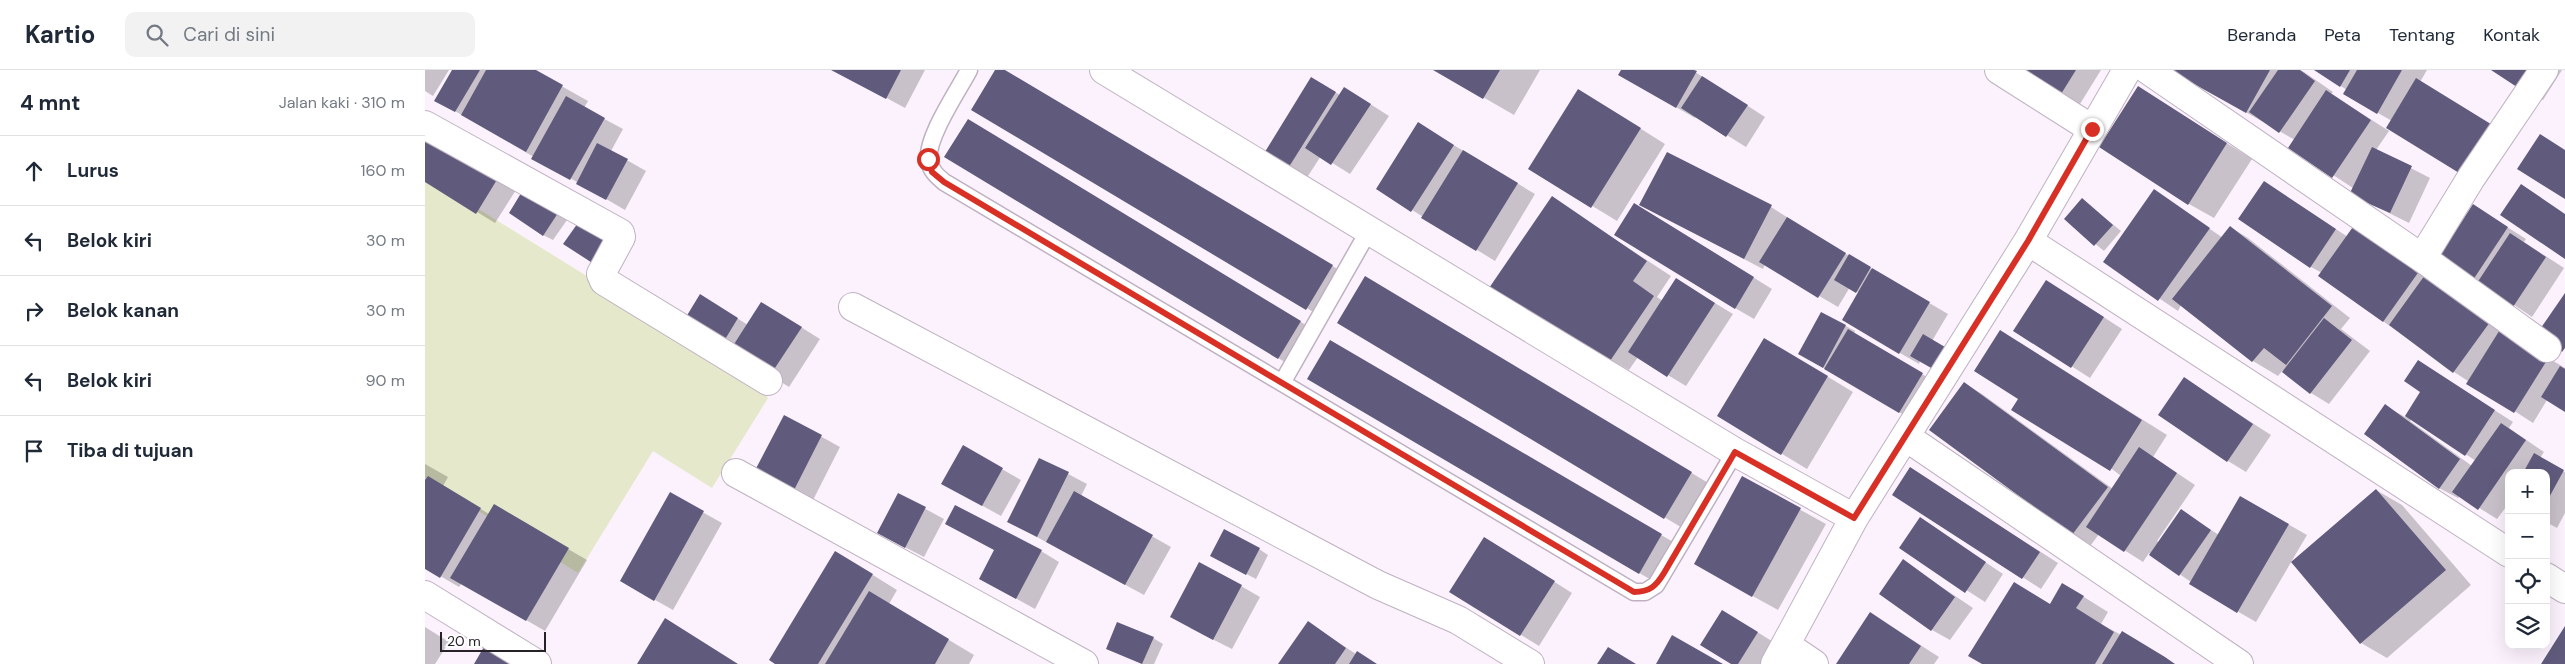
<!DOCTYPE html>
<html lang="id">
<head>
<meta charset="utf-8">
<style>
  body { margin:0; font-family:"DM Sans",sans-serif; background:#f2f2f3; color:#1f2937 }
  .controls { position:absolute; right:15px; bottom:15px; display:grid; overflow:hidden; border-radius:10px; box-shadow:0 5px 20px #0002 }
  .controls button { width:45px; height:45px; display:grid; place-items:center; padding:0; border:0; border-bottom:1px solid #e0e1e3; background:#fff; color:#1f2937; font:25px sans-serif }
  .scale { position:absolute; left:15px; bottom:12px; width:106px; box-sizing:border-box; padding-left:5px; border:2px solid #272128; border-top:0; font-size:14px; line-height:18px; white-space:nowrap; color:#272128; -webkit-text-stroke:4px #fff; paint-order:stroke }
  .stop { position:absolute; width:15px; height:15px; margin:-11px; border:4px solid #d93025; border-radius:50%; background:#fff }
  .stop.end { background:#d93025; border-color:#fff; box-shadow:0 1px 5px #0008 }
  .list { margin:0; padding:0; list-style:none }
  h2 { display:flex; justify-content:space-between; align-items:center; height:65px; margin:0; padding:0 20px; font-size:21px }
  h2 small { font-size:16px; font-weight:400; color:#747a83 }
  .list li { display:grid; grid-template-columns:32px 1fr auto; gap:15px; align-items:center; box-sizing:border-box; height:70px; padding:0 20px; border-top:1px solid #e0e1e3 }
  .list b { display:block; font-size:19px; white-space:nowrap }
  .list em { font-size:16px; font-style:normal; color:#747a83 }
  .icon { flex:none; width:28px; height:28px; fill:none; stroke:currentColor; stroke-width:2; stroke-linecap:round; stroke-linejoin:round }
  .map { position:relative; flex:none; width:2140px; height:594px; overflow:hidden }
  header { display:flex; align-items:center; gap:30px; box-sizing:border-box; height:70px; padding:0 25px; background:#fff; border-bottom:1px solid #e0e1e3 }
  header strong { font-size:24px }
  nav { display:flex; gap:28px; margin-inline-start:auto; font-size:18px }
  .search { width:350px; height:45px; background:#f2f2f3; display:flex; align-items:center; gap:12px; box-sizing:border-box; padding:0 18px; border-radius:10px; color:#747a83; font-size:19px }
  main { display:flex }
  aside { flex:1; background:#fff }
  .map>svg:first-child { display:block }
</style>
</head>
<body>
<header>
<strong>Kartio</strong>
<div class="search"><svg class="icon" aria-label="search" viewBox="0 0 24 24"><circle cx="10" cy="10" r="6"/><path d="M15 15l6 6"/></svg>Cari di sini</div>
<nav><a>Beranda</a><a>Peta</a><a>Tentang</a><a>Kontak</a></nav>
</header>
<main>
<aside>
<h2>4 mnt<small>Jalan kaki · 310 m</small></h2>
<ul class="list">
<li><svg class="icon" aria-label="ahead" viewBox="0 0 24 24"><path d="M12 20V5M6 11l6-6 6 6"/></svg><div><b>Lurus</b></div><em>160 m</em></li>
<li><svg class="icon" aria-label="left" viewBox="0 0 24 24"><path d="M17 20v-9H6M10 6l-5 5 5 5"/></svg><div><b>Belok kiri</b></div><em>30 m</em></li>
<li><svg class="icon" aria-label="right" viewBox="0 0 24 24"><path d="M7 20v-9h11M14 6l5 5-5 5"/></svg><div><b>Belok kanan</b></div><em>30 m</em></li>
<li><svg class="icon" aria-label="left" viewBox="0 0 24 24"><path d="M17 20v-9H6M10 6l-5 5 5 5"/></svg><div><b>Belok kiri</b></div><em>90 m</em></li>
<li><svg class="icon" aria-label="arrive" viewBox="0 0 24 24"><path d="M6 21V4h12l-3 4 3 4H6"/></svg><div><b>Tiba di tujuan</b></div></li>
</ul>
</aside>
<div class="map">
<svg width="2140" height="594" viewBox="0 0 2140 594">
  <rect width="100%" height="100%" fill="#fcf2fd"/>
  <path fill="#e5e8ca" d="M0,106L330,310L343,328L287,418L228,381L153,503L0,408Z"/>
  <path fill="#0003" fill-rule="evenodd" d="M0,0H24L8,26L0,21Z
    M28,0H108L163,31L159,38L198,59L186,81L221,101L200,140L11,30Z
    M410,0H500L480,38Z
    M571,0H578L592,8L926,207L900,249L548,40Z
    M1011,0H1115L1089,45Z
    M1197,0H1267L1340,47L1321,77L1271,46L1270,48L1195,5Z
    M1582,0H1676L1650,42Z
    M1746,0H1875L1879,2L1908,22L1906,24L1964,61L1951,80L2005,108L1984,153L1926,124L1928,118L1865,77L1870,70Z
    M1890,0H2002L1995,12L2087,67L2058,115L2039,105L1967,51L1920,24L1922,20Z
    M2069,0H2137L2118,30Z
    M920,18L964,46L925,104L896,86L881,109L863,99L905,19L915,25Z
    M1714,18L1827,89L1789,148L1764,134Z
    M1178,35L1240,74L1192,151L1105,98Z
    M561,61L894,263L872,299L853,288Z
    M1012,65L1110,124L1070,191L987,140Z
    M0,69L91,120L70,153L0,110Z
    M1839,112L1923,167L1930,156L2095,271L2140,298V341L2122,330L2108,353L2029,302L1895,206L1897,203L1886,197Z
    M1730,121L1798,168L1805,157L1823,168L1925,248L1916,259L1945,281L1904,334L1886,323L1858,300L1853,306L1828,291L1756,235L1753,241L1680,192Z
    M108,128L142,150L128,170L118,165Z
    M1127,128L1246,206L1232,227L1238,231L1270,221L1308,244L1261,316L1213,287L1204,300L1188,291L1182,299L1157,285Z
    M1657,129L1696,161L1679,181L1640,149Z
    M2049,136L2101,169L2099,172L2139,198L2107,247L2049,208Z
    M1346,137L1426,187L1523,244L1507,271L1529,283L1495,291L1494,294L1418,250L1434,223L1425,217L1413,237L1340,194L1338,199L1234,145Z
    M1228,145L1347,219L1329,249L1310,238Z
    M959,218L1285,414L1259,459L914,252Z
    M1640,222L1697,259L1665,308L1590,260Z
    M294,237L323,255L355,244L395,269L364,317L297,275Z
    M1397,243L1430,261L1429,264L1507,310L1484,348L1384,289Z
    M905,271L1255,476L1233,514L884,308Z
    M1594,272L1742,365L1728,387L1770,415L1732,471L1734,472L1756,441L1794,465L1816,427L1882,465L1831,552L1765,514L1766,512L1724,483L1718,492L1674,464L1666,475L1648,464L1505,360L1539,313L1557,324L1688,419L1696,406L1595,328Z
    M1365,284L1428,322L1382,399L1294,346Z
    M1993,291L2088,352L2084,358L2119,382L2115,388L2140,402V443L2132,458L2121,452V403H2084V433L2072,449L2035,426L2033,428L2014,418L1961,336L1980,347L1996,322ZM1987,349L2051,391L2047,396L1985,351Z
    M1759,309L1846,365L1821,402L1803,391Z
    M359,346L415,377L385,436L347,416Z
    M538,377L596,410L576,446L518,414Z
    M615,389L662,414L656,426L746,477L719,525L584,452Z
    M0,394L23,407L18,416L64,444L69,436L162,490L120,561L37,513L34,517L0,497Z
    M1486,399L1633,493L1616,519L1469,424Z
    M1318,408L1401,454L1353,540L1295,508Z
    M1951,420L1977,435L2046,515L1962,588L1936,573Z
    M245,424L297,453L248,540L196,511Z
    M473,424L519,449L499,487L472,473Z
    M1496,449L1578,504L1560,532L1476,478Z
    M834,479L843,485L831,509L796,491Z
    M1078,479L1147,523L1114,576L1026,521Z
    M616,481L634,492L610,539L574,519Z
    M1478,491L1548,538L1525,570L1507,560Z
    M435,497L472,520L464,534L549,585L544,594H353L346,590Z
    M1638,514L1683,542L1676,554L1750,594H1559L1545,585L1625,535Z
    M816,516L835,527L807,579L765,558Z
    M1316,552L1350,573L1338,594H1309L1277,575Z
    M884,553L931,584L951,594H854Z
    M1464,555L1514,587L1509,594H1412L1423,578Z
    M0,557L24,572L10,594H0Z
    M728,568L738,574L729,594H717L682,578Z"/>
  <path fill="#605b7c" d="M27,0H55L30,42L9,31Z
    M61,0H111L138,15L101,82L36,45Z
    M406,0H476L461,29Z
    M570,0H580L908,195L881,240L546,40Z
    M1008,0H1075L1058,29Z
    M1196,0H1269L1272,1L1251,38L1193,5Z
    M1581,0H1651L1631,32Z
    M1744,0H1845L1821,43Z
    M1853,0H1875L1890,11L1854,63L1824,42Z
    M1889,0H1925L1915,17Z
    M1932,0H1977L1952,44L1918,24Z
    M2066,0H2112L2098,21Z
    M1277,6L1323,35L1301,67L1256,38Z
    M886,7L911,22L862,100L838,85Z
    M1991,8L2069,56L2039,106L1961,58Z
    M1713,16L1802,73L1763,135L1674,77Z
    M919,17L946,34L906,95L880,78Z
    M1153,19L1216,58L1166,138L1103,99Z
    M1901,20L1946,50L1907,108L1863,78Z
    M141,26L180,48L145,110L106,89Z
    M543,49L876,251L853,289L519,87Z
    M993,52L1029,75L986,142L951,119Z
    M2115,64L2140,80V129L2092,99Z
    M0,67L73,108L51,144L0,112Z
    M172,73L203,89L181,130L151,114Z
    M1947,77L1987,96L1965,143L1924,125Z
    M1038,80L1093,113L1051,181L996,148Z
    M1242,82L1347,135L1319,189L1214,135Z
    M1839,111L1911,159L1885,198L1813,149Z
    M2096,114L2140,144V189L2075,145Z
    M1729,119L1785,158L1733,231L1678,192Z
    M98,120L133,143L118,166L84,143Z
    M1127,126L1222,191L1208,211L1229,226L1185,291L1163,276L1156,286L1062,221Z
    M1657,128L1688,155L1669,176L1639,149Z
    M1209,133L1329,207L1310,239L1189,165Z
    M2048,134L2083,157L2048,210L2014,187Z
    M1362,147L1421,183L1393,228L1334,192Z
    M155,150L187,171L172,196L138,174Z
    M1930,154L1995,200L1958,252L1893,206Z
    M1805,156L1907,236L1861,295L1839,278L1827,292L1747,229Z
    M2085,163L2121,187L2088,237L2052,213Z
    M1424,184L1446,197L1431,223L1409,210Z
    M1447,198L1505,232L1474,284L1417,250Z
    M2000,205L2065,252L2028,303L1964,255Z
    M940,206L1267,402L1239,449L912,253Z
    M1251,208L1290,233L1242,307L1203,282Z
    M1621,210L1679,247L1646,298L1588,261Z
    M2140,223V278L2137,282L2111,265Z
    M275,224L313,248L296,276L258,252Z
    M336,232L377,257L344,307L304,282Z
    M1396,242L1421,255L1398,298L1373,284Z
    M1899,248L1927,270L1885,324L1857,302Z
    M2076,258L2124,287L2089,343L2041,314Z
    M1423,259L1498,303L1474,343L1399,299Z
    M1575,260L1717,350L1685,401L1586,340L1593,329L1549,301Z
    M1498,264L1520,277L1508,299L1485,286Z
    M1339,268L1403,306L1356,385L1292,346Z
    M905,270L1237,464L1214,504L882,309Z
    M1993,290L2070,340L2040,386L1980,346L1995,322L1979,311Z
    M2135,296L2140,299V342L2116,327Z
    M1759,307L1828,354L1802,392L1733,345Z
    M1539,312L1683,417L1647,465L1504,360Z
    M1960,334L2035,389L2014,419L1939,364Z
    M359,345L397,365L366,426L327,406Z
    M2076,353L2101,370L2053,440L2027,422Z
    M538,375L578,398L557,436L516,414Z
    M1714,377L1752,403L1699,482L1661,457Z
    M2109,383L2139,400L2121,433V403H2098Z
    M614,388L644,402L612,467L582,452Z
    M1485,397L1615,482L1597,509L1467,425Z
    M3,406L56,438L15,508L0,499V410Z
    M1317,406L1376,438L1327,527L1269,494Z
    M1951,419L2021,500L1935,574L1866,492Z
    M649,421L728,465L700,515L621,472Z
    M245,422L279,441L229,531L195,511Z
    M473,423L501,437L480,478L452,463Z
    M1815,426L1864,454L1812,543L1764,514Z
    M69,434L144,478L101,551L25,508Z
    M530,435L617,480L591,529L554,509L569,480L520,454Z
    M1756,439L1786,460L1754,506L1724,485Z
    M1495,447L1561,492L1540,523L1474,478Z
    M799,459L835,478L821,505L785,486Z
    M1059,467L1130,511L1095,566L1024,522Z
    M410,481L448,504L393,594H350L344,590Z
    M1478,489L1530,527L1506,561L1454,524Z
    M774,492L817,515L788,570L745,547Z
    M1589,512L1625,534L1637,513L1659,526L1651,538L1689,562L1670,594H1557L1543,586Z
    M444,521L524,569L510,594H400Z
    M1297,540L1333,562L1313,594H1306L1275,575Z
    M1445,542L1496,576L1484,594H1411Z
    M240,548L313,594H212Z
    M883,551L921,578L910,594H853Z
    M692,552L729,567L717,594L681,579Z
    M2140,556V594H2116Z
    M1697,561L1740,587L1750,594H1677Z
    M1247,565L1298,594H1231Z
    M60,575L93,594H49Z
    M1183,577L1211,594H1172Z
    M932,581L952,594H924Z"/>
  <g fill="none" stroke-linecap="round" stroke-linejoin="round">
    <defs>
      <path id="service" d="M544,0C533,21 500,69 504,91C506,101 512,106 519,112L1209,522H1220L1231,515L1310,382
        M857,313L943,162"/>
      <path id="minor" d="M679,0L1310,382L1429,448
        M1574,0L1667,59
        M1723,0L1997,188L2122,278
        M0,55L195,163L196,167L176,204L179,211L343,311
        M1603,171L2084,483
        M1997,188L2046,108L2119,0
        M428,237L953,515L1033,550L1105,594
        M1481,367L1814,594
        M311,403L659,594
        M2121,507L2140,519
        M0,525L112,594
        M1361,575L1389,594
        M1350,594L1429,448L1603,171L1702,0"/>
    </defs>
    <use href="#service" stroke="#bfb1c2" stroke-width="19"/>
    <use href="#minor" stroke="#bfb1c2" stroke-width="30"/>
    <use href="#service" stroke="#fff" stroke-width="16"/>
    <use href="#minor" stroke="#fff" stroke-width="28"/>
  </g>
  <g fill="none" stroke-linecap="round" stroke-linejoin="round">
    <path stroke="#d93025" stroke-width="6" d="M503,89L507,102L519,112L1209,522C1225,522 1231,516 1239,503L1310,382L1429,448L1603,171L1667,59"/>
  </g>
</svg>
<div class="controls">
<button>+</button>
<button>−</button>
<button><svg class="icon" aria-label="locate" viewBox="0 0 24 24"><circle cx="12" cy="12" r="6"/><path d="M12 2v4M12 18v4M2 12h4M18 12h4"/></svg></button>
<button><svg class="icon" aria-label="layers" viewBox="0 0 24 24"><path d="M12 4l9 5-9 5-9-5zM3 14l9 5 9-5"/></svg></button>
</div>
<div class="scale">20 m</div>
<div class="stop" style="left:503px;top:89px"></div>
<div class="stop end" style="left:1667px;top:59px"></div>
</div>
</main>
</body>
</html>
